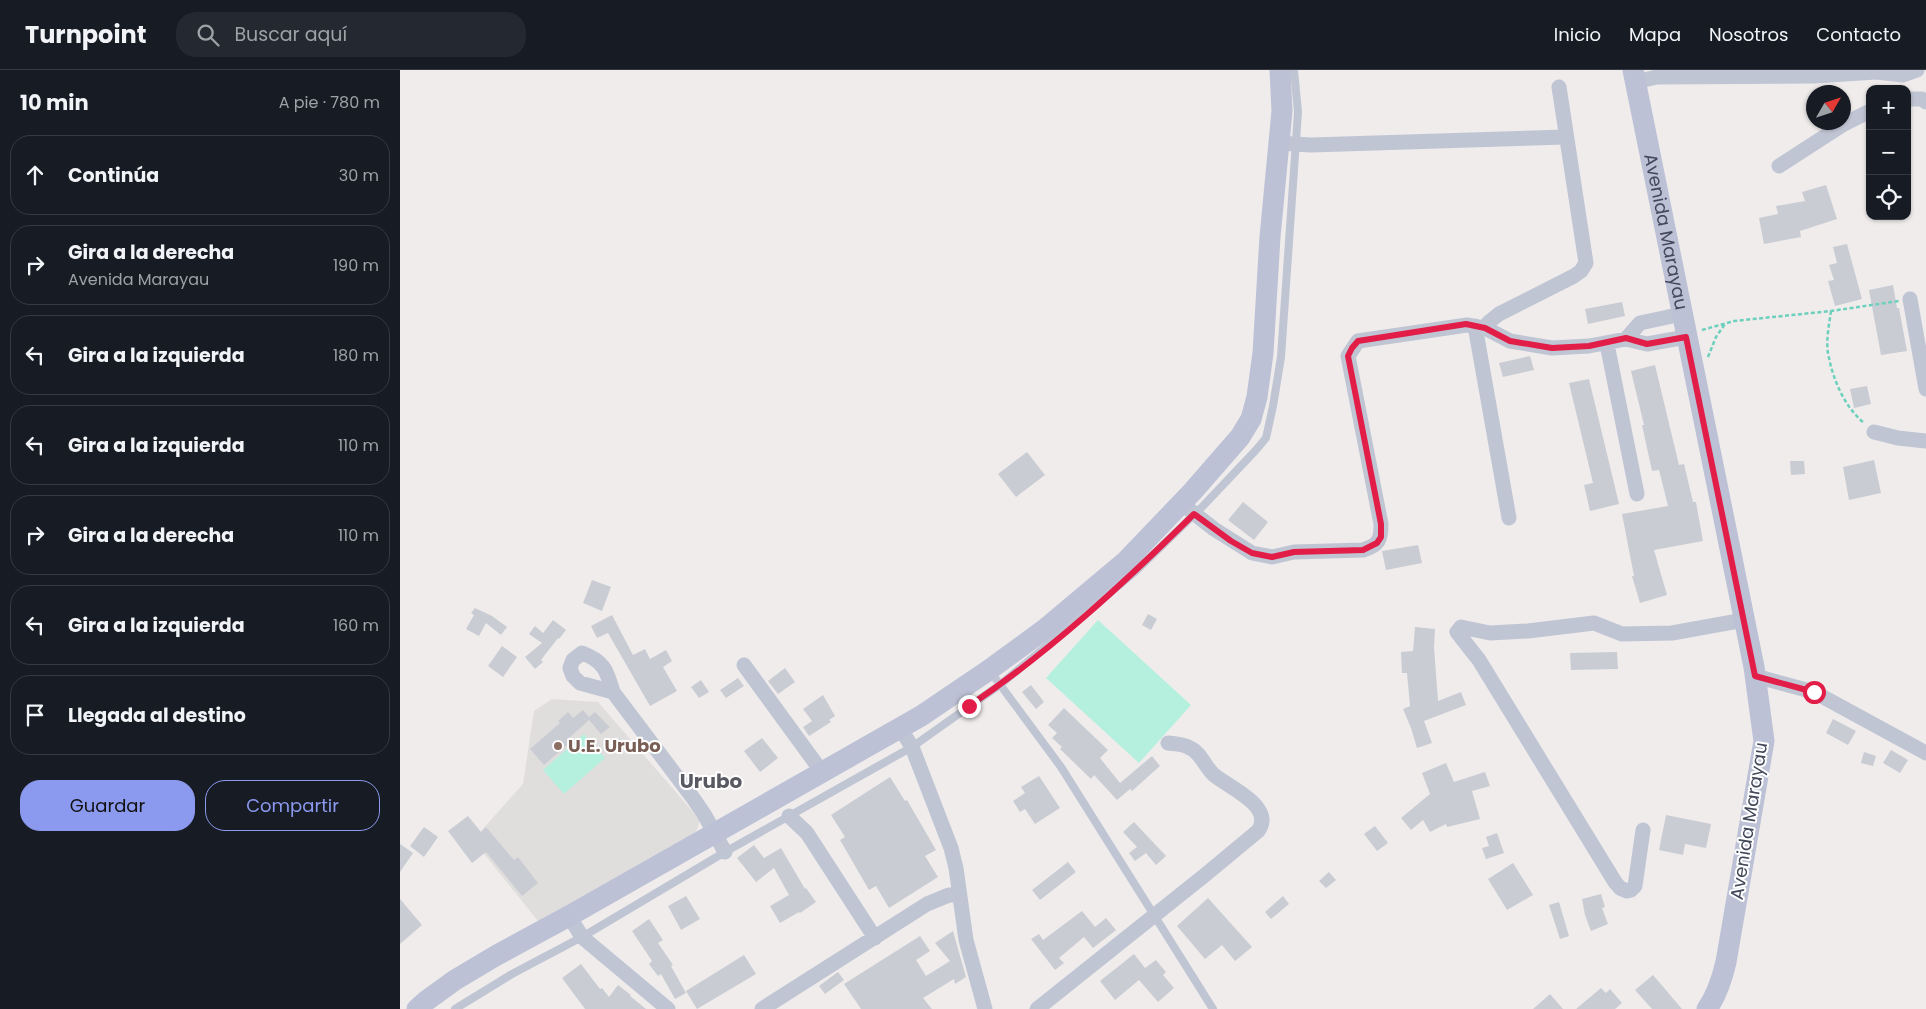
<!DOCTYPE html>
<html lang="es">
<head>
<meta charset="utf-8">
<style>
  body { margin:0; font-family:Poppins,sans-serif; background:#242831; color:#f1f3f6 }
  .controls { position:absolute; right:15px; top:15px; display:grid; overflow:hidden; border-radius:10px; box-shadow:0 1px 4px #0004 }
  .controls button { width:45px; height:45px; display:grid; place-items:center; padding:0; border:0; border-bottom:1px solid #363941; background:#171b24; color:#f1f3f6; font:25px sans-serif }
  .compass { position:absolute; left:1406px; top:15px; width:45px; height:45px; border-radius:50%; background:#171b24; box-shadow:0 1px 4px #0004; rotate:51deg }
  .stop { position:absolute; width:15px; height:15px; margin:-11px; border:4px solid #e11d48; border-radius:50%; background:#fff }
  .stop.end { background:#e11d48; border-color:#fff; box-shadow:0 1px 5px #0008 }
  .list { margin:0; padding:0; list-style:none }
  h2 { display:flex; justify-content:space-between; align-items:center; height:65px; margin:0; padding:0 20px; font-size:21px }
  h2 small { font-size:16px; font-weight:400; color:#9ea1a6 }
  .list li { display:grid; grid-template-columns:32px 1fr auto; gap:15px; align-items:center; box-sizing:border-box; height:80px; margin:0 10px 10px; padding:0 10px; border:1px solid #363941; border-radius:20px }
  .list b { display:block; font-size:19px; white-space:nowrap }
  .list p { margin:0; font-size:16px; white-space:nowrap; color:#9ea1a6 }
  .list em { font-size:16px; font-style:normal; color:#9ea1a6 }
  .actions { display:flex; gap:10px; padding:15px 20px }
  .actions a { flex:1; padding:11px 0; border:1px solid #8b99ee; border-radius:20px; text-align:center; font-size:18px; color:#8b99ee }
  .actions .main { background:#8b99ee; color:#111 }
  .icon { flex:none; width:28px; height:28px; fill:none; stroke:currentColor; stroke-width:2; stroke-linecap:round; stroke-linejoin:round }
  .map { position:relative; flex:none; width:1526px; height:939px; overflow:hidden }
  header { display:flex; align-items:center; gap:30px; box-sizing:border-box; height:70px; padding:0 25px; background:#171b24; border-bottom:1px solid #363941 }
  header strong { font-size:24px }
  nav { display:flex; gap:28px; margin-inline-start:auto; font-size:18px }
  .search { width:350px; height:45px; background:#242831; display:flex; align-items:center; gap:12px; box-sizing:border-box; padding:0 18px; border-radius:20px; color:#9ea1a6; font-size:19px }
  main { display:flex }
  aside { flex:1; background:#171b24 }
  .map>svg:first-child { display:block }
</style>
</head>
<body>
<header>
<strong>Turnpoint</strong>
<div class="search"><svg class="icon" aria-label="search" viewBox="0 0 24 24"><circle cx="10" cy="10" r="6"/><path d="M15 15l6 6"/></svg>Buscar aquí</div>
<nav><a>Inicio</a><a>Mapa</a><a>Nosotros</a><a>Contacto</a></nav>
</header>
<main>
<aside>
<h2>10 min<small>A pie · 780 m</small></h2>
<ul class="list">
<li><svg class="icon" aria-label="ahead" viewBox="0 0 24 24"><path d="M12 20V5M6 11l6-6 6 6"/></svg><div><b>Continúa</b></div><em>30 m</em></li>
<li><svg class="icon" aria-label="right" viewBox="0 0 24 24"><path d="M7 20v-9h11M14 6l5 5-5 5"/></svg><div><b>Gira a la derecha</b><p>Avenida Marayau</p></div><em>190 m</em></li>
<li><svg class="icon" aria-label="left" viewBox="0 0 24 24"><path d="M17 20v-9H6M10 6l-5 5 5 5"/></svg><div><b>Gira a la izquierda</b></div><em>180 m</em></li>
<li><svg class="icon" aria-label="left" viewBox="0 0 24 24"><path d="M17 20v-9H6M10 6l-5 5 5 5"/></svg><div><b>Gira a la izquierda</b></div><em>110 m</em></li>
<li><svg class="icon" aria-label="right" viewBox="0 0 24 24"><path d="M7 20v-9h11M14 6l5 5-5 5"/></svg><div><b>Gira a la derecha</b></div><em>110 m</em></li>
<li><svg class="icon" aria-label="left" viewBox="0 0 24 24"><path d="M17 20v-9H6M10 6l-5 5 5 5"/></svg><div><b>Gira a la izquierda</b></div><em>160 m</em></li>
<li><svg class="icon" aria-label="arrive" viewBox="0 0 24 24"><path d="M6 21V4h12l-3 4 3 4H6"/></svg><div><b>Llegada al destino</b></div></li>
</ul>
<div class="actions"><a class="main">Guardar</a><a>Compartir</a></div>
</aside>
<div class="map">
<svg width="1526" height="939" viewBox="0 0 1526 939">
  <rect width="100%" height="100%" fill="#efeceb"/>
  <path fill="#e0dddd" d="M152,629L198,632L300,750L295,765L142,856L73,770L123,714L134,641Z"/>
  <path fill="#b5f0de" d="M698,550L791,635L739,693L646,608Z
    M184,664L205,688L164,724L143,700Z"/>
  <path fill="#caccd4" d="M1426,115L1437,149L1400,161L1401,167L1364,174L1359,148L1378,144L1376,136L1405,131L1402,122Z
    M1447,174L1462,229L1435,236L1428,211L1434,210L1429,195L1437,193L1433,177Z
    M1493,215L1497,238H1499L1507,281L1481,285L1469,220Z
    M1222,232L1225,246L1188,254L1185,239Z
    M1130,286L1134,300L1103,307L1099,293Z
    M1255,295L1279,395L1284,394L1293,432H1296L1303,471L1254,480L1267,525L1240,533L1232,506H1234L1222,444L1268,436L1259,400L1252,401L1242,355H1244L1231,301Z
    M1189,309L1219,434L1190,441L1184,415L1193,413L1169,313Z
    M1467,316L1471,334L1454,338L1450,319Z
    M627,382L645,405L616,427L598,404Z
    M1474,390L1481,423L1449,430L1443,397Z
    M1390,391H1404L1405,404L1391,405Z
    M843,432L868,452L854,470L828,450Z
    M1018,475L1022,493L986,500L982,481Z
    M192,510L211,517L202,541L183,533Z
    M75,538L92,546L107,557L101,565L86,553L79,566L66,559L74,545L71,543Z
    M748,544L757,549L751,560L742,555Z
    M212,545L233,585L245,579L250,589L266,580L272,591L263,597L277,621L250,636L208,563L197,568L191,556Z
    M153,550L166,560L159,569L158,568L141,590L143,592L135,599L125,587L142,573L129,564L135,556L143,563Z
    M1015,557L1035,559L1034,577L1038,631L1061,622L1066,635L1024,651L1032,673L1017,678L1011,658L1003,639L1010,636L1007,603H1002L1001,582L1013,581Z
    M102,576L117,587L103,607L88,596Z
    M1217,582L1218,599L1171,600L1170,583Z
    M385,598L395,612L378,624L368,611Z
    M338,608L344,616L326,628L320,620Z
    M301,610L309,622L299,628L291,617Z
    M631,615L644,632L636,639L622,622Z
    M423,625L435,646L429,650L431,652L409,666L403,657L412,651L403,639Z
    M664,638L708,680L700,688L720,713L752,686L760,696L732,721L730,719L717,730L694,705L691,709L660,679L662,677L652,668L657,663L648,655Z
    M183,640L189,647L195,642L210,657L201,664L189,650L169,668L172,671L144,695L130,679L160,653L158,651L168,642L173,648Z
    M1433,649L1456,661L1448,675L1426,663Z
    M362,668L378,688L360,702L344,681Z
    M1491,680L1508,690L1500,703L1483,693Z
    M1464,682L1476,686L1473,696L1461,693Z
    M1046,693L1054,712L1085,702L1090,716L1072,721L1080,749L1047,757L1046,754L1030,762L1023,750L1011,760L1001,748L1030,724L1022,703Z
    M639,706L660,738L635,754L625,739L620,742L613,731L625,723L621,717Z
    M490,707L505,731L507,730L536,780L525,786L538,807L489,838L476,816L469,820L440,770L445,767L431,745Z
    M1266,745L1311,754L1306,778L1285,774L1283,785L1259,780Z
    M68,746L81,762L86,757L114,790L118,787L138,813L122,826L86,782L72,793L48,761Z
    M734,752L766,786L756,795L746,783L735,791L729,783L737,777L723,762Z
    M975,756L988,773L977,781L964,764Z
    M24,757L38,767L24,787L10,776Z
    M1097,763L1104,783L1086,789L1082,778L1089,776L1086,767Z
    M0,774L13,783L0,802Z
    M354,775L364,788L381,778L405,819L406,818L416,832L400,843L399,842L380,853L370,836L389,825L374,798L356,812L337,788Z
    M668,792L676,802L640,830L632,820Z
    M1113,793L1133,825L1107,840L1088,809Z
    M929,802L936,810L926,818L919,811Z
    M1201,824L1205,837L1202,838L1208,854L1191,861L1185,845L1182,829Z
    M286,826L300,849L281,860L268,836Z
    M883,826L889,834L871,849L865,842Z
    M808,828L852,877L835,891L822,875L805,889L777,856Z
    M0,829L22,855L0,874Z
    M1159,832L1169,866L1160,869L1149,835Z
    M682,841L695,857L706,848L716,860L693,878L684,867L659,888L664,893L655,900L631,869L639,864L643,870Z
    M249,849L263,870L258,873L273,895L271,896L286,923L275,929L261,904L258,906L249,894L252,891L232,861Z
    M553,861L566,907L555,914L554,909L523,928L532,939H461L444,914L520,866L530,881L516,890L526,906L550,891L535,873Z
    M734,884L745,898L756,890L766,902L763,905L774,918L758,932L739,910L715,930L700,911Z
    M344,885L356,904L297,939L286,921Z
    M181,894L200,919L202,918L209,927L218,915L231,925L230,926L246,939H185L162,908Z
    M438,902L444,910L425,924L419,916Z
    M1253,905L1282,939H1252L1235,920Z
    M1201,918L1206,923L1210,919L1222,933L1215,939H1176Z
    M1150,924L1163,939H1133Z"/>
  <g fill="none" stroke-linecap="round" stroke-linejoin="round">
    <path stroke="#6cd0bc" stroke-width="2.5" stroke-dasharray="4 2.5" stroke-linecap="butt" d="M1431,241C1429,256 1425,273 1429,288C1434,312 1445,337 1464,353
      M1302,260L1334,251L1431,241L1499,231
      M1308,287L1316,267L1325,254"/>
    <path stroke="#c0c5d4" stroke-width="8" d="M590,601L661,697L813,939
      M55,939L112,904L182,867L325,782L512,677L601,614L736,501L803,436L856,380L866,368L873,336L881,287L898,42L894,0"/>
    <path stroke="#c0c5d4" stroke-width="15" d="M1235,12L1257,7L1414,6L1476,2L1503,5L1517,0
      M1507,29H1522L1526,32
      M879,73L911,75L1166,67
      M1379,96L1444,54L1470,41
      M1510,229L1526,319
      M1075,256L1109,448
      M1085,258L1089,252L1099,244L1174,206L1181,201L1186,193L1159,17
      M1226,269L1240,253L1282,244
      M1207,274L1237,424
      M1474,362L1498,368L1526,371
      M781,433L814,459L852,483L872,487L894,482L963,480C979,475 981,470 981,454L948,286L958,271L1067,255L1085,258L1110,271L1152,278L1189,276L1226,269L1247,274L1286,267
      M344,595L422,702
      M1355,606L1414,622L1526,683
      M213,622C207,601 204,591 182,583L173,590L170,598L173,606L180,613L213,622L293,728L304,744L325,782
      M500,658L512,677L551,778L556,798L566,870L585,939
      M389,746L407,763L475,868
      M1243,760L1235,816L1231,820L1227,821L1220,818L1215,812L1079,590L1057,562L1061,557L1090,563L1128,561L1194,553L1222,564L1272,563L1344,550
      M169,846L182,867L268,939
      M362,939L527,834L549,825H559
      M637,939L805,805L858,761C876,736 827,717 813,704C805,696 800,682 790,678C784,674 775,674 768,673"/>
    <g stroke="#bcc1d6" stroke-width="21">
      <path id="s1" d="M1233,0L1354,597L1364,671L1326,892C1322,909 1317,925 1307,939"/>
      <path d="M17,939L26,931L55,910L97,885L169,846L521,646L589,600L645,559L726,491L793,421L840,367L851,349L857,327L863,283L870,167L882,41L880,0"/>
    </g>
  </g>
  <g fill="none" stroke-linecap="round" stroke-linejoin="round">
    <path stroke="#e11d48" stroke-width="6" d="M569,636C651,581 724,513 794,444L831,471L852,483L872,487L894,482L963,480L977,473L981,467V454L948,286L952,278L958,271L1066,254L1085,258L1110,271L1152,278L1189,276L1226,268L1247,274L1286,267L1355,606L1414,622"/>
  </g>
  <circle fill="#8d6e63" stroke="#fff" stroke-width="2" cx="158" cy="676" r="5"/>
  <g text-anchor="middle" stroke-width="4" stroke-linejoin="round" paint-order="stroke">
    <g font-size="18" fill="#43485a" stroke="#fff">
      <text dy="6" stroke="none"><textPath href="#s1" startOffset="165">Avenida Marayau</textPath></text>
      <text transform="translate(1349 751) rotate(-81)" y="6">Avenida Marayau</text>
    </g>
    <g font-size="18" font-weight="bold" fill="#785e54" stroke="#fff" text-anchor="start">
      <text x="168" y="682">U.E. Urubo</text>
    </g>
    <g font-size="20" font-weight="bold" fill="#585961" stroke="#fff">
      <text x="311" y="718">Urubo</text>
    </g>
  </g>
</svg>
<div class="controls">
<button>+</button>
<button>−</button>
<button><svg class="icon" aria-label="locate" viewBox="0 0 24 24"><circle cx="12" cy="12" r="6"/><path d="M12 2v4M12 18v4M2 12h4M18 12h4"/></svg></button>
</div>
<svg class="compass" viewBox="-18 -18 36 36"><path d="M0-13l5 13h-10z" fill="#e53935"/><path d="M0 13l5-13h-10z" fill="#9ea1a6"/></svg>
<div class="stop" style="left:1414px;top:622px"></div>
<div class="stop end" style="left:569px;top:636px"></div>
</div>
</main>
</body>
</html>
